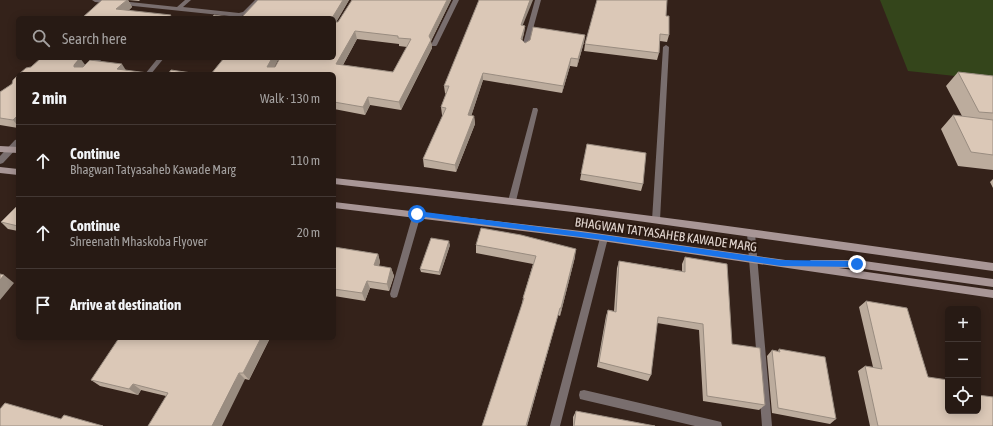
<!DOCTYPE html>
<html lang="en">
<head>
<meta charset="utf-8">
<style>
  body { margin:0; font-family:"Asap Condensed",sans-serif; background:#2f231d; color:#f1f3f6 }
  .controls { position:absolute; right:12px; bottom:12px; display:grid; overflow:hidden; border-radius:6px; box-shadow:0 2px 10px #0003 }
  .controls button { width:36px; height:36px; display:grid; place-items:center; padding:0; border:0; border-bottom:1px solid #433834; background:#271a14; color:#f1f3f6; font:20px sans-serif }
  .stop { position:absolute; width:12px; height:12px; margin:-9px; border:3px solid #1a73e8; border-radius:50%; background:#fff }
  .stop.end { background:#1a73e8; border-color:#fff; box-shadow:0 1px 4px #0008 }
  .list { margin:0; padding:0; list-style:none }
  h2 { display:flex; justify-content:space-between; align-items:center; height:52px; margin:0; padding:0 16px; font-size:17px }
  h2 small { font-size:13px; font-weight:400; color:#a4a1a0 }
  .list li { display:grid; grid-template-columns:26px 1fr auto; gap:12px; align-items:center; box-sizing:border-box; height:72px; padding:0 16px; border-top:1px solid #433834 }
  .list b { display:block; font-size:15px; white-space:nowrap }
  .list p { margin:0; font-size:13px; white-space:nowrap; color:#a4a1a0 }
  .list em { font-size:13px; font-style:normal; color:#a4a1a0 }
  .icon { flex:none; width:22px; height:22px; fill:none; stroke:currentColor; stroke-width:2; stroke-linecap:round; stroke-linejoin:round }
  .map { position:relative; flex:none; width:993px; height:426px; overflow:hidden }
  .search { position:absolute; background:#271a14; box-shadow:0 2px 10px #0003; left:16px; top:16px; width:320px; height:44px; display:flex; align-items:center; gap:10px; box-sizing:border-box; padding:0 14px; border-radius:6px; color:#a4a1a0; font-size:15px }
  .panel { position:absolute; background:#271a14; box-shadow:0 2px 10px #0003; left:16px; top:72px; width:320px; height:268px; border-radius:6px }
  .map>svg:first-child { display:block }
</style>
</head>
<body>
<div class="map">
<svg width="993" height="426" viewBox="0 0 993 426">
  <rect width="100%" height="100%" fill="#34221a"/>
  <path fill="#34451b" d="M880,0H993V80L908,71Z"/>
  <g fill="none" stroke-linecap="round" stroke-linejoin="round">
    <path fill="#796e6e" fill-rule="evenodd" d="M417,211L420,212L421,214L398,294L397,297L394,298L391,297L390,294L413,214L414,212Z
      M604,235L607,236L608,238L560,426H550L600,238L601,236Z"/>
    <path fill="#796e6e" fill-rule="evenodd" d="M92,0H111L177,7L185,0H191L183,7L239,13L243,12L255,0H261L247,14L239,17L95,2Z
      M453,0H459L437,45L436,46H432L431,45Z
      M535,0H541L528,47L525,49L522,47Z
      M666,45L669,47L660,220L659,222H653L652,220L663,47Z
      M96,58H103L88,74H81Z
      M158,58H164L151,74H145Z
      M533,108H537L538,110L516,201L512,204L508,201Z
      M18,139V147L3,163L0,164V156L15,140Z
      M751,230L754,231L755,233L772,426H762L747,233L748,231Z
      M584,390L717,421L721,422L722,426H695L584,400L580,399L579,395L580,391Z"/>
    <path fill="#a89696" fill-rule="evenodd" d="M0,146L18,147V153L0,152Z
      M0,167L18,169V175L0,173Z
      M334,178C554,201 774,232 993,263V271L581,213L334,184Z
      M334,202L581,231L807,263L811,260H857L993,279V287L857,268H839L993,290V298L581,238L334,208Z"/>
  </g>
  <path fill="#bcac9d" fill-rule="evenodd" d="M102,0H140L139,1L128,0L132,7L129,10L82,18Z
    M258,0H349L336,22H338L352,0H451L431,41L432,48L401,110L370,105L365,115L334,109V74H211L279,58L274,67L334,58ZM357,39L399,44V46L407,47L393,72L343,65Z
    M666,16L669,35L667,42L660,41L659,53L657,60L584,51L585,44Z
    M523,25L525,26L524,33L522,40L525,43L585,35L584,42L577,67L570,66L562,93L483,80L471,116H474L475,124L456,172L424,167L423,159L443,115H442L441,107L446,94L445,93L444,86Z
    M958,72L993,76V170L958,166L941,129L953,115L962,116L946,86Z
    M18,75V128L0,125V92L12,84Z
    M587,144L643,184L641,191L580,180Z
    M993,179V188L990,182Z
    M18,205V231L8,229L1,222Z
    M450,245L440,275L421,272L420,269Z
    M476,245L575,257L560,316L558,315L527,426H482L522,304L523,298L533,264L476,253Z
    M334,247L378,254L380,262L379,266L391,268L394,276L389,291L370,288L365,301L334,296Z
    M685,257L732,344L765,405L759,410L703,401L699,330L657,323L651,375L648,381L597,367L606,316L608,310L614,311L617,268L619,261L682,271V264Z
    M866,301L928,377L948,411L993,426H870L858,371L865,366L873,367L859,307Z
    M270,338L249,380L245,379L166,396L141,390L138,395L100,386L91,380Z
    M779,349L836,419L830,424L772,413L767,356L772,350L778,351Z
    M576,411L655,426H573V417Z"/>
  <path fill="#998c80" d="M127,0H128L132,7L121,17L116,9Z
    M343,0H349L334,26V18H332Z
    M447,0H451L431,41L432,48L401,110L399,102L429,36Z
    M530,0H533L520,32L521,25Z
    M171,15L172,18H168Z
    M525,26L524,33L521,47V39Z
    M355,31L357,39L339,72L336,64Z
    M585,35L584,42L577,67L578,59Z
    M80,58L86,66L80,73L74,67V65Z
    M272,58H279L271,74L267,67Z
    M571,58L570,66L562,93L563,86Z
    M122,64L127,72L117,69Z
    M483,73V80L469,123L468,115Z
    M368,97L370,105L365,115L363,107Z
    M18,115V126L13,120Z
    M474,116L475,124L456,172L455,165Z
    M449,241L450,245L440,275L439,272Z
    M576,249L575,257L560,316L561,308Z
    M378,254L380,262L376,273L374,265Z
    M391,268L394,276L389,291L387,284Z
    M4,275L14,283L0,300V280Z
    M367,281L370,288L365,301L362,293Z
    M560,308L558,315L527,426H526Z
    M261,338H270L249,380L243,373Z
    M239,373L245,379L222,426H212Z
    M133,384L141,390L138,395L129,389Z"/>
  <path fill="#dbc8b7" stroke="#998c80" fill-rule="evenodd" d="M102,0H127L116,9L171,15L168,18H82Z
    M258,0H343L332,18H241Z
    M352,0H447L429,36L431,40L399,102L368,97L363,107L334,102V74H211L224,58H272L267,67H275L280,58H334V22H338ZM355,31L398,36V38L411,39L393,72L336,64Z
    M479,0H530L521,25L525,26L521,39L525,43L530,40L533,27L585,35L578,59L571,58L563,86L483,73L468,115L474,116L455,165L423,159L446,108L441,107L449,86H444Z
    M597,0H667L666,16H669V35L660,34L659,53L585,44Z
    M214,15L235,18H211Z
    M41,58H80L74,65V67H83L90,60L122,64L117,69L156,74H19L26,68L31,67Z
    M171,70L199,74H168Z
    M958,72L993,76V113L979,112Z
    M18,75V115L13,120L0,118V92L12,84L13,80Z
    M953,115L993,120V155L971,152Z
    M587,144L646,153L643,184L581,174Z
    M18,205V226L1,222Z
    M481,228L521,235L576,249L561,308H560L526,426H482L524,298H523L536,256L476,245Z
    M431,238L449,241L439,272L420,269Z
    M334,247L378,254L374,265L391,268L387,284L367,281L362,293L334,289Z
    M685,257L727,264L732,344L760,348L765,405L707,396L703,324L658,317L651,375L599,362L608,310L616,312L619,261L685,272Z
    M0,274L4,275L0,280Z
    M866,301L907,308L928,377L948,380V411H978V395L993,397V426H878L865,366L882,369Z
    M119,338H261L243,373H239L212,426H148L168,393L133,384L129,389L91,380Z
    M779,349L825,357L836,419L778,408L772,350L780,352Z
    M5,403L61,419L64,415L103,426H0V409Z
    M576,411L655,426H574Z"/>
  <path fill="#1a73e8" d="M417,211L604,235L781,260L857,261L860,264L857,267L781,266L604,240L417,216L414,214Z"/>
  <g text-anchor="middle" stroke-width="4" stroke-linejoin="round" paint-order="stroke">
    <g font-size="13" fill="#e1d5cf" stroke="#2a1911">
      <text transform="translate(666 234) rotate(8)" y="5">BHAGWAN TATYASAHEB KAWADE MARG</text>
    </g>
  </g>
</svg>
<div class="controls">
<button>+</button>
<button>−</button>
<button><svg class="icon" aria-label="locate" viewBox="0 0 24 24"><circle cx="12" cy="12" r="6"/><path d="M12 2v4M12 18v4M2 12h4M18 12h4"/></svg></button>
</div>
<div class="stop" style="left:417px;top:214px"></div>
<div class="stop end" style="left:857px;top:264px"></div>
<div class="search"><svg class="icon" aria-label="search" viewBox="0 0 24 24"><circle cx="10" cy="10" r="6"/><path d="M15 15l6 6"/></svg>Search here</div>
<section class="panel">
<h2>2 min<small>Walk · 130 m</small></h2>
<ul class="list">
<li><svg class="icon" aria-label="ahead" viewBox="0 0 24 24"><path d="M12 20V5M6 11l6-6 6 6"/></svg><div><b>Continue</b><p>Bhagwan Tatyasaheb Kawade Marg</p></div><em>110 m</em></li>
<li><svg class="icon" aria-label="ahead" viewBox="0 0 24 24"><path d="M12 20V5M6 11l6-6 6 6"/></svg><div><b>Continue</b><p>Shreenath Mhaskoba Flyover</p></div><em>20 m</em></li>
<li><svg class="icon" aria-label="arrive" viewBox="0 0 24 24"><path d="M6 21V4h12l-3 4 3 4H6"/></svg><div><b>Arrive at destination</b></div></li>
</ul>
</section>
</div>
</body>
</html>
